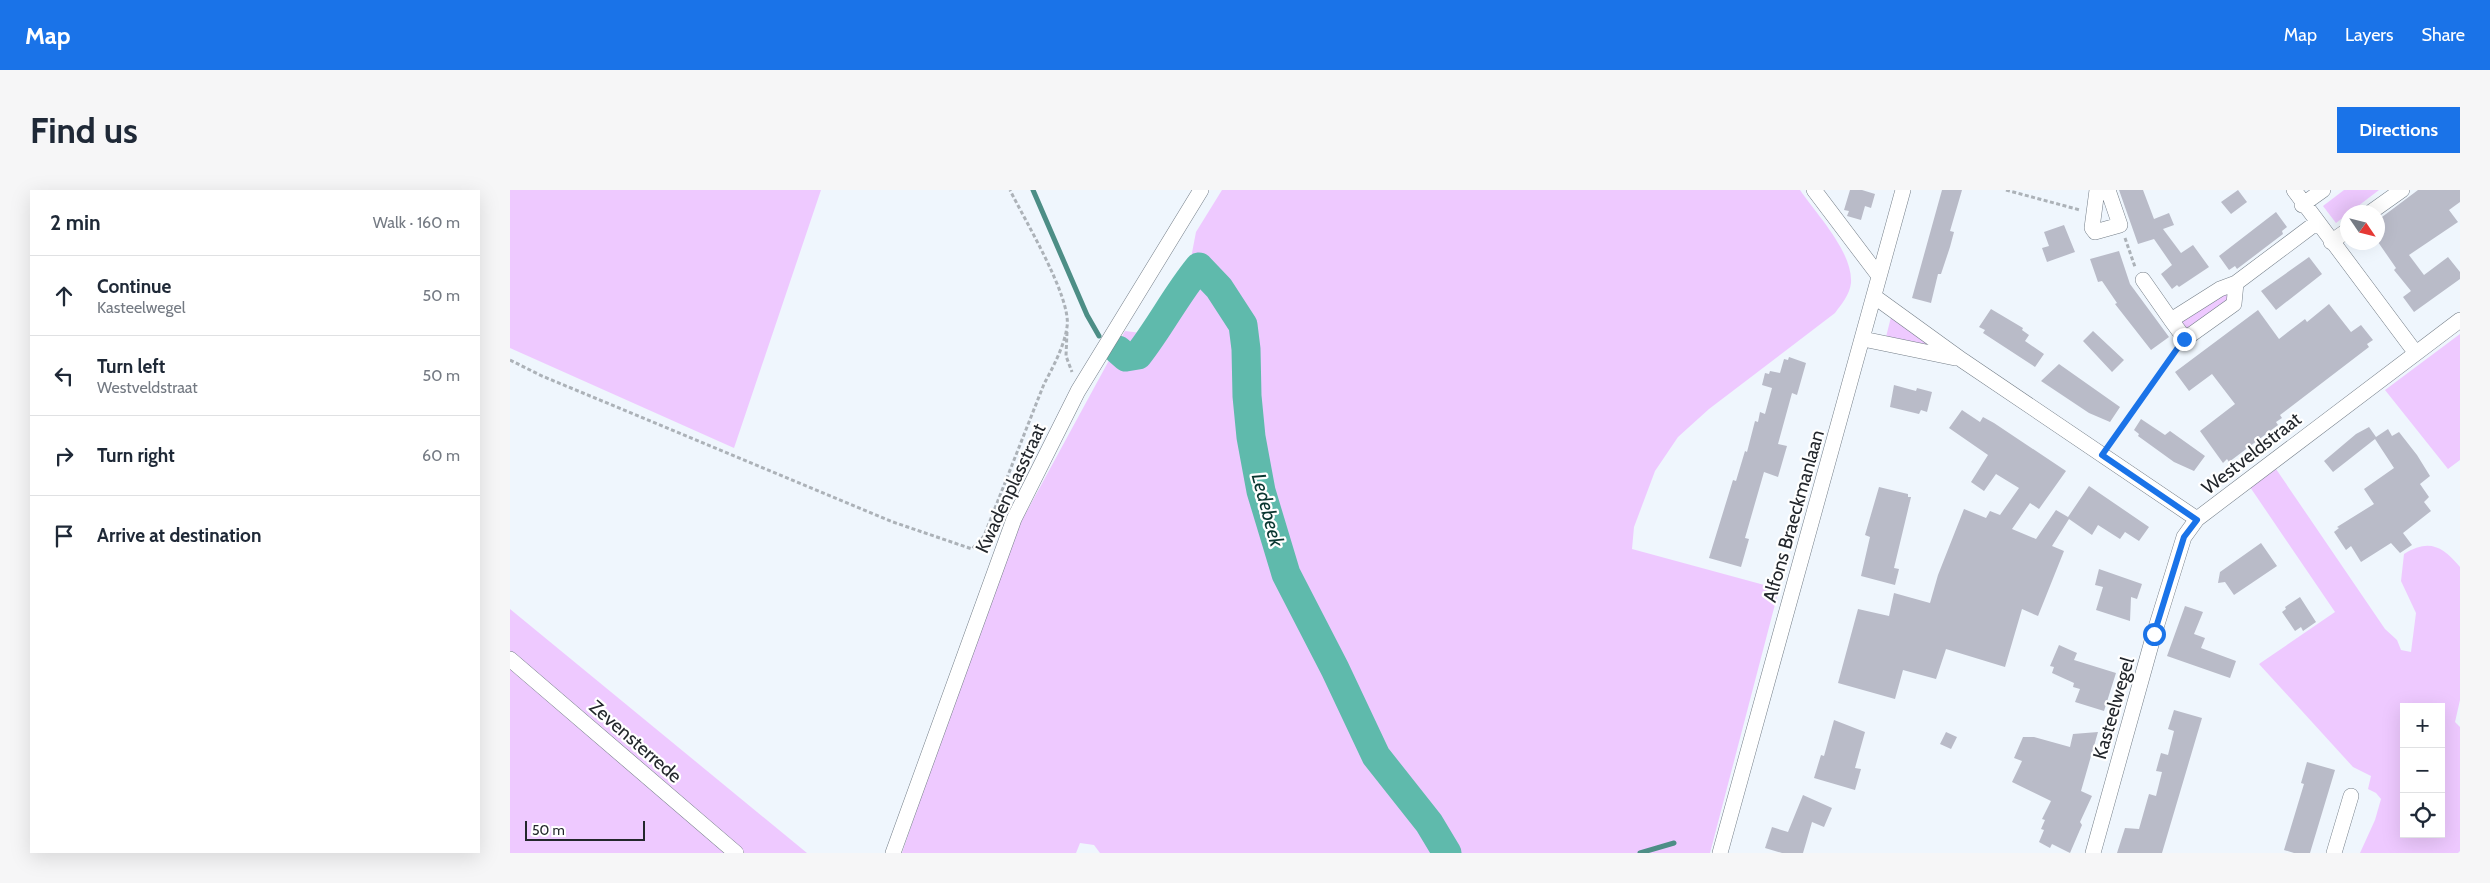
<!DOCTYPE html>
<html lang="en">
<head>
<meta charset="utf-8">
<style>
  body { margin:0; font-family:Cabin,sans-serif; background:#f6f6f7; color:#1f2937 }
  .controls { position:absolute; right:15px; bottom:15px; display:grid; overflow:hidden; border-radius:0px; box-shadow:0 5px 20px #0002 }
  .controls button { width:45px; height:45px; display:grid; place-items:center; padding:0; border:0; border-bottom:1px solid #e0e1e3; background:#fff; color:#1f2937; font:25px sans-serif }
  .compass { position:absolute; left:1830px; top:15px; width:45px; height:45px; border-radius:50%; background:#fff; box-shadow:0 5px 20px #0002; rotate:125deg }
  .scale { position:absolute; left:15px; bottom:12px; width:120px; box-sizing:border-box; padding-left:5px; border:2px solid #23272c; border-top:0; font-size:14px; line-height:18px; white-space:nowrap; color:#23272c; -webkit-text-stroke:4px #fff; paint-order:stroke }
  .stop { position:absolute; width:15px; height:15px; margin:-11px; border:4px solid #1a73e8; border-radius:50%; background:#fff }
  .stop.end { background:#1a73e8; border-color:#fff; box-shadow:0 1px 5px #0008 }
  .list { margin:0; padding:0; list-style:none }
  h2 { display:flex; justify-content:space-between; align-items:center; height:65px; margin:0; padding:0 20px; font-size:21px }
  h2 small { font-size:16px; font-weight:400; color:#747a83 }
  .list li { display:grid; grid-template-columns:32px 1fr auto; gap:15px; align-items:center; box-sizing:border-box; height:80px; padding:0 20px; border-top:1px solid #e0e1e3 }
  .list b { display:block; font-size:19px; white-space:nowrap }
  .list p { margin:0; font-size:16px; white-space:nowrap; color:#747a83 }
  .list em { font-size:16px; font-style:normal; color:#747a83 }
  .icon { flex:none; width:28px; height:28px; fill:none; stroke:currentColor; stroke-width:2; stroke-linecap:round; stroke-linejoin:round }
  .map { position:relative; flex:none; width:1950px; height:663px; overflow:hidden; border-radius:0px }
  header { display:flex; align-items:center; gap:30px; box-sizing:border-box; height:70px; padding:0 25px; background:#1a73e8; color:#fff }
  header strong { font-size:24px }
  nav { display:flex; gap:28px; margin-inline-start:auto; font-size:18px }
  .intro { display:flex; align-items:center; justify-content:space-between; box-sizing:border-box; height:120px; padding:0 30px }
  h1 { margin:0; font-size:35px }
  .button { padding:12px 22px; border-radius:0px; background:#1a73e8; color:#fff; font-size:18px; font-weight:700 }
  main { display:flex; gap:30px; padding:0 30px }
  aside { flex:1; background:#fff; border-radius:0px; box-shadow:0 5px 20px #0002 }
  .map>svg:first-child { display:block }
</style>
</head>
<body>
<header>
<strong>Map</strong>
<nav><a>Map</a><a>Layers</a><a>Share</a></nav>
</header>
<div class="intro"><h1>Find us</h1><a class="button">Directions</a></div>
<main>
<aside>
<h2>2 min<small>Walk · 160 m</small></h2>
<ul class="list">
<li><svg class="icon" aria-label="ahead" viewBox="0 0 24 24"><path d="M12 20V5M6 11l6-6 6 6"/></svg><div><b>Continue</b><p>Kasteelwegel</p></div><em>50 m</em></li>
<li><svg class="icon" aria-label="left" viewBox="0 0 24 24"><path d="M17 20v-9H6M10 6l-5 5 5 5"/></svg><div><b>Turn left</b><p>Westveldstraat</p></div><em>50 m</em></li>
<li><svg class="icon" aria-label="right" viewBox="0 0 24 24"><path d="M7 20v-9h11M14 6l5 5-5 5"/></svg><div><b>Turn right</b></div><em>60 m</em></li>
<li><svg class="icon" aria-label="arrive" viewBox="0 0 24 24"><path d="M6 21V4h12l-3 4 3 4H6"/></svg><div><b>Arrive at destination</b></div></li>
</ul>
</aside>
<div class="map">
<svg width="1950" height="663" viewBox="0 0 1950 663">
  <rect width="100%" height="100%" fill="#eff6fd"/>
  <path fill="#eec9ff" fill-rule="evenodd" d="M0,0H311L224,258L0,158Z
    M712,0H1290C1307,25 1343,62 1341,93C1340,104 1331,115 1325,123L1199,219L1168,247L1145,281L1124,337L1122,359L1269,399L1200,663H590L584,655L570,653L566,663H392L446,503L511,332L615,141L631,143L669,92L681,68L686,42Z
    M1834,0H1869L1826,33L1813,16Z
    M1712,103L1719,104L1720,109L1676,140L1669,130Z
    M1381,127L1426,157L1376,147Z
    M1950,144V270L1938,279L1875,200Z
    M1766,279L1875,439L1887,450L1891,460L1901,462L1906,423L1891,391L1894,364C1918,349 1932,355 1950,377V510L1945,532L1950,537V661L1948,663H1850L1865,630L1871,609L1866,603L1858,599L1861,586L1843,577L1749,474L1825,422L1740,297ZM1894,517H1931V644H1894Z
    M0,419L297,663H0Z"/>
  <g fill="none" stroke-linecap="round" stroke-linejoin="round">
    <path stroke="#4d8e86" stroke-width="5" d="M523,0L577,125L589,146
      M1130,663L1164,653"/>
    <path stroke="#5fbaac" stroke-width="29" d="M608,160L616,167L628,165C650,137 666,105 689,77L709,98L733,135L736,159L737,206L741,247L751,301L776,384L825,479L866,566L919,633L937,663"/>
  </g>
  <path fill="#b9bbc8" d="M1340,0H1352L1365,4L1361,18L1355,16L1351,30L1337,26L1339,21L1334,20Z
    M1432,0H1452L1440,41L1444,42L1440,57L1431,84H1428L1421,113L1402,108Z
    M1609,0H1633L1644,29L1659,23L1664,35L1653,39L1671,63L1683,55L1699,77L1669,97L1667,95L1662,99L1651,84L1662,75L1644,49L1628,54Z
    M1728,0L1737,12L1721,24L1711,12Z
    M1908,0H1950V12L1939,20L1948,32L1899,65L1914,85L1938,67L1950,82V89L1904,122L1893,107L1901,101L1884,80L1886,78L1868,52V30Z
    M1766,22L1777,37L1772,41L1773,44L1727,79L1725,76L1719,80L1709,66Z
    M1554,35L1565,62L1537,72L1532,58L1539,56L1534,42Z
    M1609,61L1620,94L1659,147L1641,160L1605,114L1607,113L1592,91L1588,92L1580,69Z
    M1799,67L1812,84L1766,120L1751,101Z
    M1819,114L1841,142L1851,135L1863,150L1857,154L1859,157L1770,225L1772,228L1766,232L1768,235L1719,272L1717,269L1713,273L1690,241L1725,214L1702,184L1679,201L1665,182L1748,120L1769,149L1795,129L1797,132Z
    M1481,119L1513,138L1512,140L1519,145L1515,151L1534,164L1525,177L1473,143L1475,140L1469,137Z
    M1583,141L1614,170L1602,182L1573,151Z
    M1279,167L1296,173L1287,205L1282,203L1268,254L1277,256L1268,287L1254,282L1235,348L1239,349L1231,377L1199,368L1223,290L1226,291L1235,261L1237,262L1245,231L1248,232L1250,222L1255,224L1262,198L1252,195L1255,183L1259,184L1260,181L1270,183L1274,169L1278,170Z
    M1549,174L1610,217L1600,232L1579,223L1531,191Z
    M1384,195L1406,201L1407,198L1422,202L1417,222L1411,220L1409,224L1380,217Z
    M1452,220L1470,232L1473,227L1484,233L1556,281L1529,319L1520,313L1502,339L1526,349L1546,320L1558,327L1579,296L1639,337L1629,351L1615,342L1610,349L1588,335L1582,345L1559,329L1542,356L1554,361L1528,426L1512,419L1495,477L1436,459L1426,489L1393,480L1385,509L1328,493L1348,419L1379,426L1384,403L1420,413L1428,385L1454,319L1476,328L1480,321L1490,325L1509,298L1486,284L1474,301L1461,292L1478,265L1439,238Z
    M1631,229L1655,245L1660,241L1695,266L1684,281L1664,272L1628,246L1629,244L1624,240Z
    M1859,237L1866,247L1878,239L1882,246L1889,242L1907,265L1920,286L1910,294L1919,307L1914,312L1921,321L1893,343L1902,355L1890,363L1881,353L1851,372L1841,356L1836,360L1824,342L1829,338L1827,337L1864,314L1854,299L1884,278L1865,249L1823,282L1814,271L1846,244Z
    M1369,297L1398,304V307H1401L1384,378L1389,379L1385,395L1351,386L1360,347L1355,345Z
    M1751,353L1767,376L1724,405L1715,392L1708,393L1710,382Z
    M1589,379L1632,394L1627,409L1621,407L1620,431L1586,420L1593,397L1585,395Z
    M1790,407L1806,432L1793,441L1791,437L1785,441L1772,422L1776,419L1775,417Z
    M1675,416L1693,422L1684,444L1695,448L1691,458L1726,471L1720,488L1657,466Z
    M1549,455L1567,463L1564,470L1606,483L1594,521L1565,512L1570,499L1563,497L1564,493L1542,483L1544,477L1540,476Z
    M1664,520L1692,528L1652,663H1607L1615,638L1629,639L1639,604L1646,606L1652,582L1646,581L1651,563L1658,565L1664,541L1658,539Z
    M1324,530L1355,542L1345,578L1351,579L1345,600L1304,588L1311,565L1314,566Z
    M1436,542L1447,547L1441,559L1430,554Z
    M1588,542L1571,601L1582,606L1570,632L1572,635L1560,663L1542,654L1540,658L1529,652L1534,640L1531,639L1535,630L1532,629L1541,611L1502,592L1512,571L1504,568L1513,547H1524L1560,557L1563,544Z
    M1797,572L1825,580L1800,663H1784L1774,660L1794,594L1791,593Z
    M1293,605L1322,618L1314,637L1302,632L1293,663H1272L1255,658L1262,637L1278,642Z"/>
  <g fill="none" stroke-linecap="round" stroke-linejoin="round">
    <defs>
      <path id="minor" d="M1304,0L1369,86
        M1587,0L1582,38L1585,42L1610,35L1598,0
        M1784,0L1905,162
        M1792,15L1813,0
        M1861,22L1892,0
        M1821,52L1838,40
        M1633,90L1661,130
        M1726,93L1724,114L1675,149L1661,130L1710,99L1726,93L1806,33
        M1365,107L1452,170L1687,329
        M1353,149L1445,168
        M0,469L226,663
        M383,663L504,329L568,201L691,0
        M1210,663L1393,0
        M1583,663L1644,444L1674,347L1687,329L1950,130
        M1824,663L1841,606"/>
    </defs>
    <use href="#minor" stroke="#747e88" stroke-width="16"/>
    <path stroke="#acb2b8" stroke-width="3" stroke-dasharray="4 2.5" stroke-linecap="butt" d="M1496,0L1570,20
      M1615,48L1625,77
      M557,142L556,166L562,182
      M0,170L32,186L383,332L462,359L474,346L534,194C543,177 554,157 557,137C562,108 514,29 500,0
      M1601,252L1667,160"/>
    <use href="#minor" stroke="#fff" stroke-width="15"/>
  </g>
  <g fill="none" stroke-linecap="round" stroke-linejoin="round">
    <path stroke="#1a73e8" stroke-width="6" d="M1644,444L1674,347L1687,330L1592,265L1674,149"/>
  </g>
  <g text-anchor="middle" stroke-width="4.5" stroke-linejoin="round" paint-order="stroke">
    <g font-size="19" fill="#23272c" stroke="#fff">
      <text transform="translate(1741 263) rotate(-38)" y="7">Westveldstraat</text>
      <text transform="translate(500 298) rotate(-65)" y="7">Kwadenplasstraat</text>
      <text transform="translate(1283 326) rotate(-74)" y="7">Alfons Braeckmanlaan</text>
      <text transform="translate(1603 518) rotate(-74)" y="7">Kasteelwegel</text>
      <text transform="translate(126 551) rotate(41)" y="7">Zevensterrede</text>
    </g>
    <g font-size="20" font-style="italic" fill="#08352f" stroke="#fff">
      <text transform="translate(758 320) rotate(75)" y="7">Ledebeek</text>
    </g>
  </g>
</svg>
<div class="controls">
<button>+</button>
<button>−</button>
<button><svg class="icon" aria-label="locate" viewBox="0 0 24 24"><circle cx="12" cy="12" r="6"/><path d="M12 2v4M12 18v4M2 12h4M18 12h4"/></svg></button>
</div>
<svg class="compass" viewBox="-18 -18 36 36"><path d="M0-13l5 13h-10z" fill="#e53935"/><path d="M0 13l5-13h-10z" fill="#747a83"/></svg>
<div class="scale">50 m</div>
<div class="stop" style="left:1644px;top:444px"></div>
<div class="stop end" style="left:1674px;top:149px"></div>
</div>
</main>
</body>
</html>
